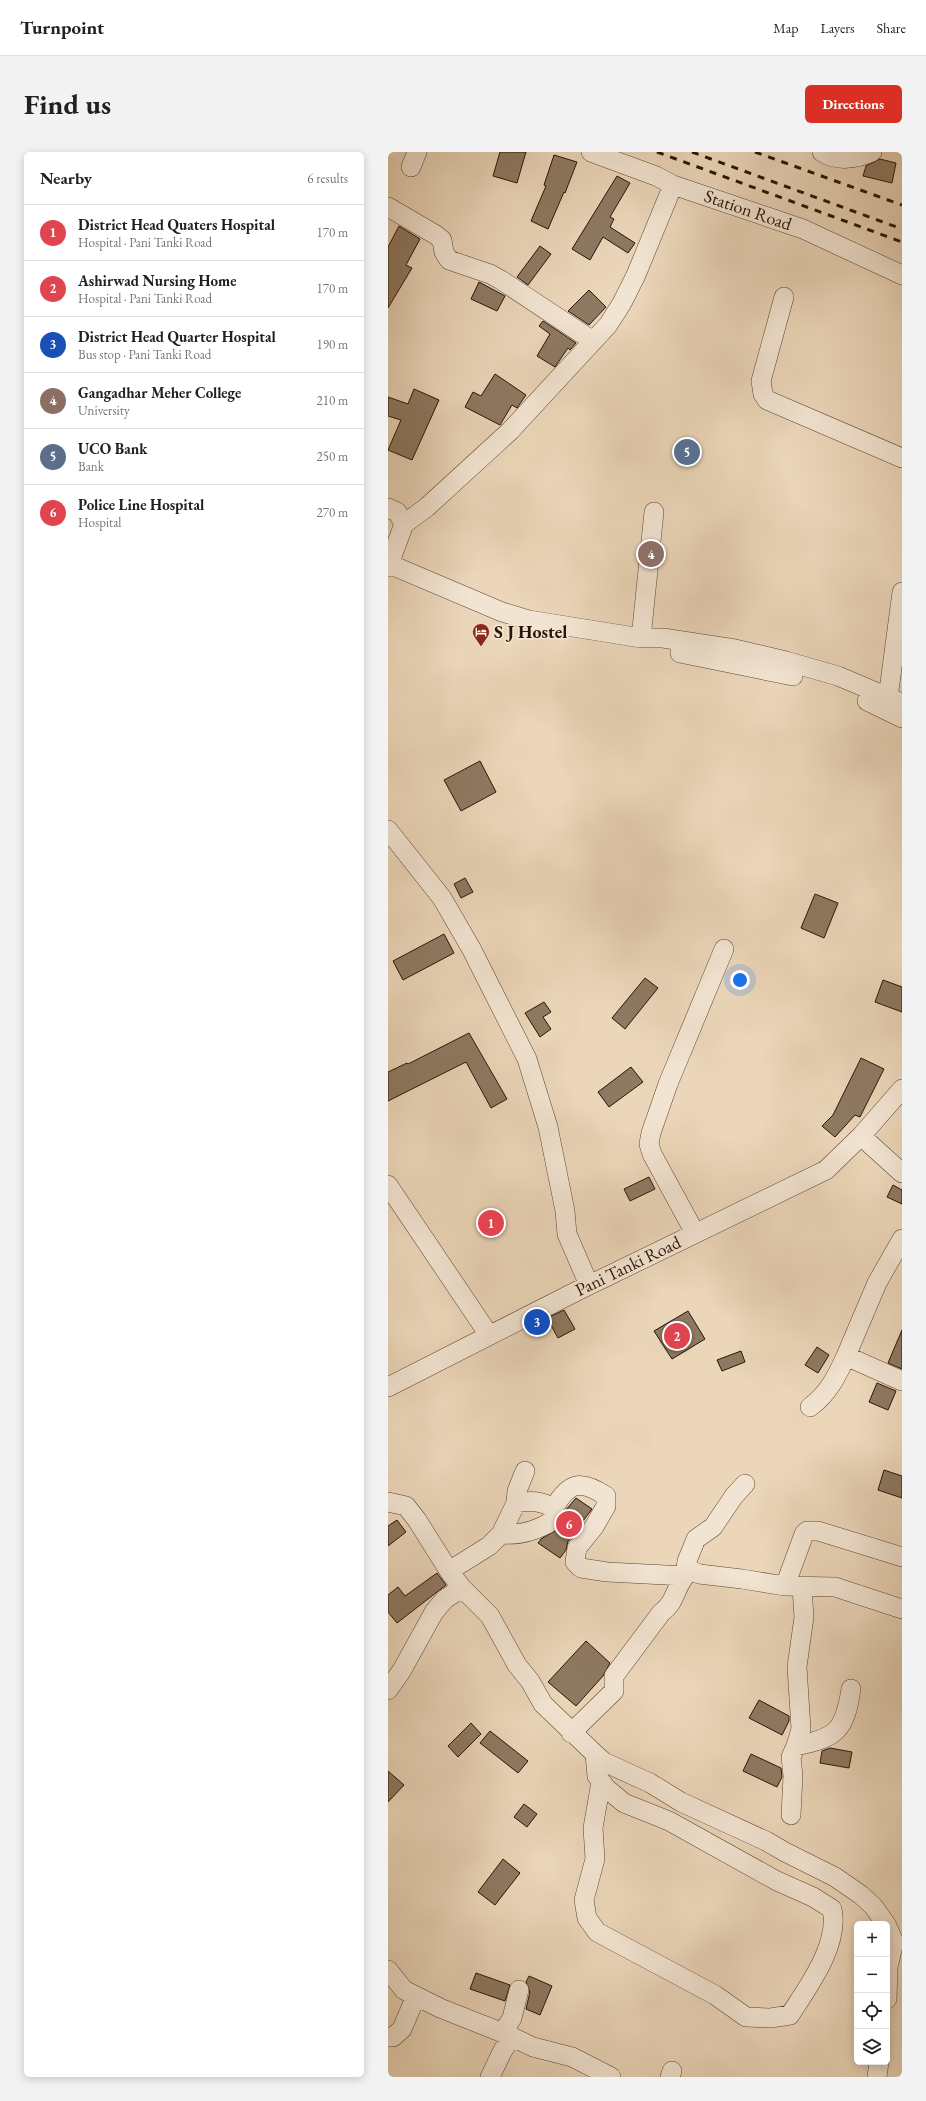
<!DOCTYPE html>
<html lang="en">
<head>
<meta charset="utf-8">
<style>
  body { margin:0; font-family:"EB Garamond",serif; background:#f2f2f2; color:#202124 }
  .controls { position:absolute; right:12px; bottom:12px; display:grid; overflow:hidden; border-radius:6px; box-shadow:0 2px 10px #0003 }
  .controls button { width:36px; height:36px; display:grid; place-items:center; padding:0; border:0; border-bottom:1px solid #e0e0e0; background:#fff; color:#202124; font:20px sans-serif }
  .you { position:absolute; left:352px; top:828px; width:14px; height:14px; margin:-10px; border:3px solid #fff; border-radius:50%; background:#1a73e8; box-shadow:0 0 0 6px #1a73e833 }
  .badge { display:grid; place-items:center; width:26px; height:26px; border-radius:50%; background:#d93025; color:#fff; font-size:13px; font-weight:700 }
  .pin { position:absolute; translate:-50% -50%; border:2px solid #fff; box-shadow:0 1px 4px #0006 }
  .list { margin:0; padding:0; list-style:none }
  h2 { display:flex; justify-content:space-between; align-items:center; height:52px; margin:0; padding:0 16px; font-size:17px }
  h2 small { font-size:13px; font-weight:400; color:#757577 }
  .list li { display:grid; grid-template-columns:26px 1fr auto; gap:12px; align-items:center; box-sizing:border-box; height:56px; padding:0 16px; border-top:1px solid #e0e0e0 }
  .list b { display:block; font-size:15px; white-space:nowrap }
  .list p { margin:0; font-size:13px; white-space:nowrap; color:#757577 }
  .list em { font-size:13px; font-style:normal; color:#757577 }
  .icon { flex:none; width:22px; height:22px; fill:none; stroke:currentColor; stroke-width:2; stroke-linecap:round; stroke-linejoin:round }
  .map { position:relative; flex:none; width:514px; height:1925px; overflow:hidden; border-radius:6px }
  header { display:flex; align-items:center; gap:24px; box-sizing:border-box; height:56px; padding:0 20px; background:#fff; border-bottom:1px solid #e0e0e0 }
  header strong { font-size:19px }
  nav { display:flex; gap:22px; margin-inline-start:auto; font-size:14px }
  .intro { display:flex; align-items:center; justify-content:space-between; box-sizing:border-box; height:96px; padding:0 24px }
  h1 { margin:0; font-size:28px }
  .button { padding:10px 18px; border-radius:6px; background:#d93025; color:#fff; font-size:14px; font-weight:700 }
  main { display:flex; gap:24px; padding:0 24px }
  aside { flex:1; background:#fff; border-radius:6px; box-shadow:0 2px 10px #0003 }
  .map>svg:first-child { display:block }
</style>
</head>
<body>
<header>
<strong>Turnpoint</strong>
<nav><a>Map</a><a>Layers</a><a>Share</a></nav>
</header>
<div class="intro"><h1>Find us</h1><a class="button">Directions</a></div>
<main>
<aside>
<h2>Nearby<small>6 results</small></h2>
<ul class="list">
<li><span class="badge" style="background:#e0444e">1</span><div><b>District Head Quaters Hospital</b><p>Hospital · Pani Tanki Road</p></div><em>170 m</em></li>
<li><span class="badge" style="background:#e0444e">2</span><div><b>Ashirwad Nursing Home</b><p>Hospital · Pani Tanki Road</p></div><em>170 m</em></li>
<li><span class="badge" style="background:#1a4fb4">3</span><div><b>District Head Quarter Hospital</b><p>Bus stop · Pani Tanki Road</p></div><em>190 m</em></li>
<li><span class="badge" style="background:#8d6e63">4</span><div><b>Gangadhar Meher College</b><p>University</p></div><em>210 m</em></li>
<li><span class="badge" style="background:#5c6f8a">5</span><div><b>UCO Bank</b><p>Bank</p></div><em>250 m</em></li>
<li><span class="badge" style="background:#e0444e">6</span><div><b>Police Line Hospital</b><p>Hospital</p></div><em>270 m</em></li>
</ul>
</aside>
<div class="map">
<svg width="514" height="1925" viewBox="0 0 514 1925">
  <rect width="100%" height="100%" fill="#ebd6b9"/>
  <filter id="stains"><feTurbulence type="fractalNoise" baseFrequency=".005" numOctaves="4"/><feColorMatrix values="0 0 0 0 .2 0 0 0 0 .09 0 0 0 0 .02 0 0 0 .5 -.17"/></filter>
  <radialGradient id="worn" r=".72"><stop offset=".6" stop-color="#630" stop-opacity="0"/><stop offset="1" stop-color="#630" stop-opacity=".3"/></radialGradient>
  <path fill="#8e7962" stroke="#2a1403" d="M112,0H138L129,31L105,24Z
    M166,3L189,10L177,41L176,40L160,77L143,69L158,34L156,33Z
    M492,7L508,11L504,31L475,24L478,14Z
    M229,24L242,31L222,65L226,67L222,75L247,91L240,101L215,85L202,108L184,97Z
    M11,74L32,87L18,113L24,116L0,156V95Z
    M152,94L163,102L140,133L129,125Z
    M91,130L117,144L109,159L83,147Z
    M201,138L218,155L201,173L180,159Z
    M155,169L188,191L182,198L180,196L167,215L149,204L162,182L151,174Z
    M107,222L138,243L129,256L124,253L112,273L77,255L85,240L93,244Z
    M26,237L51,248L24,308L0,298L13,268L0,264V245L20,252Z
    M92,609L108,640L73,659L56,628Z
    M77,726L85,740L73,746L66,732Z
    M427,742L450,751L436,786L413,776Z
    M56,782L66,801L15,828L5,809Z
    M257,826L270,836L237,877L224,866Z
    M495,828L514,835V860L487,850Z
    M156,850L163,860L155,865L163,877L152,885L137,861Z
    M81,881L119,947L103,956L78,910L0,949V920L19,911L20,912Z
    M473,906L496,917L472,965L467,963L447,985L434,974L445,963Z
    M243,915L255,930L221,955L210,940Z
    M261,1025L267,1037L242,1049L236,1037Z
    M505,1033L514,1038V1052L499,1045Z
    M176,1158L187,1177L170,1186L159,1166Z
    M300,1159L317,1187L284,1207L266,1179Z
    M514,1178V1217L500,1211Z
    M429,1195L441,1203L430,1221L417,1213Z
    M353,1199L357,1210L334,1219L329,1208Z
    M489,1231L508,1239L500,1258L481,1250Z
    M496,1318L514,1324V1346L490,1338Z
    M188,1346L204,1357L180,1389L178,1398L172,1406L150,1391L153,1387L175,1374L177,1359Z
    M9,1368L18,1380L0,1394V1374Z
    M49,1421L58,1433L9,1471L0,1460V1443L10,1435L17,1444Z
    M198,1489L222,1511L215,1524L188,1554L160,1530Z
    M371,1548L401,1564V1569L394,1583L361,1566Z
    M83,1571L93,1582L70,1605L60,1594Z
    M102,1579L140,1609L130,1621L92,1591Z
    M442,1596L464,1600L461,1616L432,1611L434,1599Z
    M363,1602L393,1616L394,1625L389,1635L355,1619Z
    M0,1619L16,1633L0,1650Z
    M136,1652L149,1662L139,1675L126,1665Z
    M115,1707L132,1721L107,1753L90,1740Z
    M88,1821L122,1833L117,1849L82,1837Z
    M141,1824L164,1834L152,1863L138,1857L142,1840L138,1830Z"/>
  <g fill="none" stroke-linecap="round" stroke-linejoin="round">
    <defs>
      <path id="minor" d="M203,0L268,24L285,33L415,77L514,123
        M434,0C449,10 469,7 484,0
        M23,15L29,0
        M0,55L48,83L54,88L56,100L61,108L102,122L113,128L205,189
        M396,145L373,229L375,242L379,248L514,306
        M0,356L9,360L16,372
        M1,412L114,460L141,468L253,486H275L347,497L398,509L450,524L514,551
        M0,415L16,372L39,355L122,279L220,173L234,151L248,123L285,33
        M253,486L266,360
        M292,501L405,524
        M500,546L514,440
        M479,549L514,566
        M0,678L54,746L84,798L139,907L160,975L177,1059L179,1082L201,1133
        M473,984L514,1021
        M0,1033L101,1183
        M307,1081L264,1002L261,992L263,981L280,932L336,797
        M514,1087L489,1131L458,1204L514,1229
        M0,1235L191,1138L438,1018L473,984L514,937
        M422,1255C440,1242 449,1224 458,1204
        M0,1350L18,1354L29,1368L61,1419L101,1394L113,1382L128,1351C143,1348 153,1349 166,1356V1368C150,1378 133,1384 113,1382
        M128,1351L129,1339L137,1319
        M166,1356C181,1330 192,1327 218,1344V1354L206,1375L189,1396L187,1410L193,1416L219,1420L297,1424L299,1409L308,1387L325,1375L346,1344L357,1332
        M298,1416L311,1422L354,1427L397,1434L447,1435L514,1457
        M61,1419L74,1436L102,1464L129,1513L142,1529L155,1552L207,1602L216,1610L262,1631L293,1650L378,1689L397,1700L447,1725L473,1743L485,1754L498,1772
        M397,1434L416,1382L419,1379H430L514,1405
        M0,1538L14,1518L46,1460L57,1447L74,1436
        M183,1581L226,1539V1524L273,1461C288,1450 286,1438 297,1424
        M408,1594C449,1586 457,1578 463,1537
        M207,1602L209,1624L218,1636L236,1651L281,1669L389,1729L425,1745L444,1757C452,1792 420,1835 402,1863L383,1866L358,1865L327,1843L209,1780L199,1766L196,1748L207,1707L205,1676L213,1630
        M403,1663L405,1624L403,1605L408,1594L413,1577L409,1515L416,1465L414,1435
        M499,1774L506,1790L500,1815L499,1847
        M0,1818L16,1838L52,1856L120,1883
        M131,1838L124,1866L119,1874L120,1883L145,1895L184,1905L223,1925
        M0,1885H5L14,1877L28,1844
        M102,1925L115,1898L124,1885
        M282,1925L284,1919
        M489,1925L491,1910"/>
    </defs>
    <use href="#minor" stroke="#5a4430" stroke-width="20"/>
    <use href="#minor" stroke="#f2e4d2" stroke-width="19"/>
    <path stroke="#2a1403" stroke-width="3" stroke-dasharray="7 7" stroke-linecap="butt" d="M269,0L514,90
      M304,0L514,77
      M367,0L514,53"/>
  </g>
  <defs>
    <symbol id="hotel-pin" viewBox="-11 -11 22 30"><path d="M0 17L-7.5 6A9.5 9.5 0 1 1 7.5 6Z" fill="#8f2418" stroke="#f2e4d2"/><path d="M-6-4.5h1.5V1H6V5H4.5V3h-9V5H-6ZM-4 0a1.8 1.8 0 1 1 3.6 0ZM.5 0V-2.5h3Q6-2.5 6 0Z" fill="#fff"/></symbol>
  </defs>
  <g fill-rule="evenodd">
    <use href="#hotel-pin" x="83" y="470" width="20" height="27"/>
  </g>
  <g text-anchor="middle" stroke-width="3.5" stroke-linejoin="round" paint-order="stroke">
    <g font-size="18" fill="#2a1403" stroke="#f2e4d2">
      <text transform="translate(360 58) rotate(19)" y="6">Station Road</text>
      <text transform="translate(240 1114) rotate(-26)" y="6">Pani Tanki Road</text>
    </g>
    <g font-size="18" font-weight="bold" fill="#2a1403" stroke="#f2e4d2" text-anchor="start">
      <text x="106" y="486">S J Hostel</text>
    </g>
  </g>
  <rect width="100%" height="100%" filter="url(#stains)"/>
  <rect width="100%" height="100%" fill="url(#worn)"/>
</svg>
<div class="controls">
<button>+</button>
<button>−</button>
<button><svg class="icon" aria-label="locate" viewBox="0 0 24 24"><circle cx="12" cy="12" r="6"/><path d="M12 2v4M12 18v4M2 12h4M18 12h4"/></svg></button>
<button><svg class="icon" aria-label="layers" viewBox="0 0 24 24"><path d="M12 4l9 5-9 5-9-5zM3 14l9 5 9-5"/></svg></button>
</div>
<div class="you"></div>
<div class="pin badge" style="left:103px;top:1071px;background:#e0444e">1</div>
<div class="pin badge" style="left:289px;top:1184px;background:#e0444e">2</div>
<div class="pin badge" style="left:149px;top:1170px;background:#1a4fb4">3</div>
<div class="pin badge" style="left:263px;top:402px;background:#8d6e63">4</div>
<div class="pin badge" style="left:299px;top:300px;background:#5c6f8a">5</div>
<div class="pin badge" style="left:181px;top:1372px;background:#e0444e">6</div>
</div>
</main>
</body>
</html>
